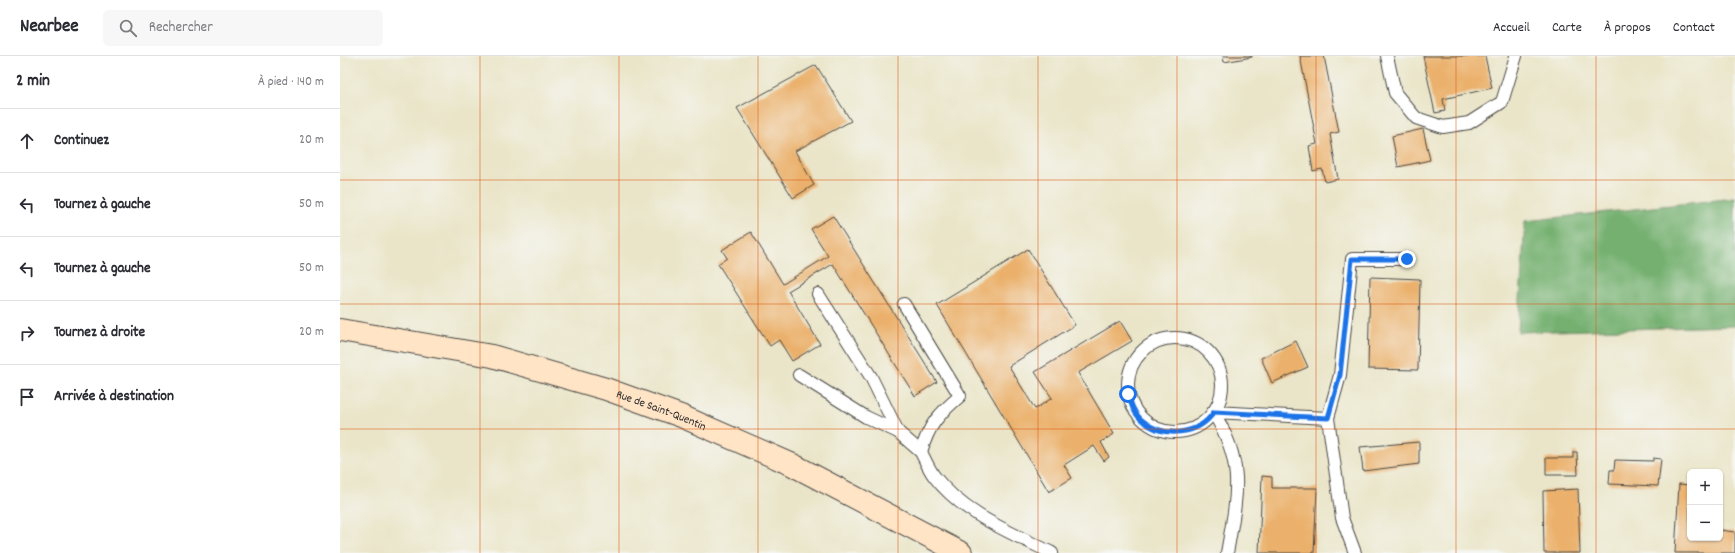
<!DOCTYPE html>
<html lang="fr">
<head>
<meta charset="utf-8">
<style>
  body { margin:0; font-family:Dekko,sans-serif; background:#f7f7f7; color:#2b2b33 }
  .controls { position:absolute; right:12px; bottom:12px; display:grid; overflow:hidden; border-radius:6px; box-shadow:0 1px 3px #0004 }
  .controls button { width:36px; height:36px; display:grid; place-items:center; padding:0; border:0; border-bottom:1px solid #e1e1e2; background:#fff; color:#2b2b33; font:20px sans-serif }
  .stop { position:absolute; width:12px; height:12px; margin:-9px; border:3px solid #1a73e8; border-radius:50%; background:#fff }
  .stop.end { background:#1a73e8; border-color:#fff; box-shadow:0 1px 4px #0008 }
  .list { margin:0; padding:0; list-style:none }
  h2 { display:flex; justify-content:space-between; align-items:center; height:52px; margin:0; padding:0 16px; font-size:17px }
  h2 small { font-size:13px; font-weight:400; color:#7c7c81 }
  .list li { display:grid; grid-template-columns:26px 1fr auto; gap:12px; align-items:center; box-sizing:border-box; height:64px; padding:0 16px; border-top:1px solid #e1e1e2 }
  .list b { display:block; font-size:15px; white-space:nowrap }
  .list em { font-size:13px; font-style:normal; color:#7c7c81 }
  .icon { flex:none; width:22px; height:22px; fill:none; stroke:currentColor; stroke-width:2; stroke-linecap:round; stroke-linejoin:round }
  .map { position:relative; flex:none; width:1395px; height:497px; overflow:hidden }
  header { display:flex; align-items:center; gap:24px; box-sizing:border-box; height:56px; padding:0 20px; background:#fff; border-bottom:1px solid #e1e1e2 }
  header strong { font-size:19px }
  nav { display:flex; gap:22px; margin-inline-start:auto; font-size:14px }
  .search { width:280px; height:36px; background:#f7f7f7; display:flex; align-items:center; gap:10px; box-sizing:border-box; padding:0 14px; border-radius:6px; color:#7c7c81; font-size:15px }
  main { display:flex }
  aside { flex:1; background:#fff }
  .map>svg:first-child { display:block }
</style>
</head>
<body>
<header>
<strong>Nearbee</strong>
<div class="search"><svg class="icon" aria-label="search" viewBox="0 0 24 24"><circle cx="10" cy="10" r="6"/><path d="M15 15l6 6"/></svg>Rechercher</div>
<nav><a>Accueil</a><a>Carte</a><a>À propos</a><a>Contact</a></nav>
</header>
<main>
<aside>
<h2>2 min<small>À pied · 140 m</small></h2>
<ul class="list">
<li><svg class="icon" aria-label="ahead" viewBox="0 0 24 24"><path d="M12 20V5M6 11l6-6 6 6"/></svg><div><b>Continuez</b></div><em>20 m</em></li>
<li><svg class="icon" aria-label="left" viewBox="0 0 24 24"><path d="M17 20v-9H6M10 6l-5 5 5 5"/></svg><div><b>Tournez à gauche</b></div><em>50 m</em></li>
<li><svg class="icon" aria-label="left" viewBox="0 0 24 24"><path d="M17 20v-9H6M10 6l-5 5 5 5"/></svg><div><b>Tournez à gauche</b></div><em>50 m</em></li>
<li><svg class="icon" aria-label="right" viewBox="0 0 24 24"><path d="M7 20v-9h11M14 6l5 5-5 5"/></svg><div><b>Tournez à droite</b></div><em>20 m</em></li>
<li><svg class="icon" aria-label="arrive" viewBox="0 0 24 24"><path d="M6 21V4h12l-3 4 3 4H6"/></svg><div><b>Arrivée à destination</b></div></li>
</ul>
</aside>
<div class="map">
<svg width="1395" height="497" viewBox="0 0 1395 497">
  <rect width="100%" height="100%" fill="#f6f6f2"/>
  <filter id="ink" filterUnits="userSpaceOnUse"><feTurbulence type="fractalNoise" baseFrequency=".025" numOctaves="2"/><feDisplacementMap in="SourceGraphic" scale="8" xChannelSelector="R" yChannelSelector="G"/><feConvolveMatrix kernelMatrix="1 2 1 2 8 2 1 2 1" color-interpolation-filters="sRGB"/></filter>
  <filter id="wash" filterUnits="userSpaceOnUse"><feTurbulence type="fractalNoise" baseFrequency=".012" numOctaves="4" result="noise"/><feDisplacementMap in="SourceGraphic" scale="16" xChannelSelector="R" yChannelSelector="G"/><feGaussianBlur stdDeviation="0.9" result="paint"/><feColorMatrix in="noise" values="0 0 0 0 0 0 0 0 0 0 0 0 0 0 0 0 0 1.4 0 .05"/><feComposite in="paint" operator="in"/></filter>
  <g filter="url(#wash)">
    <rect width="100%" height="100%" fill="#eae5c8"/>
    <path fill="#75b06f" stroke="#506e4d" d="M1395,142V270L1178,276L1185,165Z"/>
    <g id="blocks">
      <path fill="#ebb16c" d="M883,0H912V1L884,6Z
        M960,0H984L999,76L990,78L998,123L985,126L982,113L973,115L969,90L977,88Z
        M1083,0H1145L1152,32L1103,43L1105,55L1095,57Z
        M476,9L511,65L455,95L474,129L453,142L397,52Z
        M1083,73L1090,104L1058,111L1052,80Z
        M493,160L597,326L575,340L493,208L448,235L480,288L452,305L439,284L430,290L378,208L387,202L382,194L411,176L443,228L488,200L471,173Z
        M688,193L735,269L669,310L695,353L712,342L695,316L780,265L792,285L738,317L774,378L761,386L769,401L764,405L754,390L724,409L732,422L709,436L597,249Z
        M1030,221L1080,223L1078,314L1028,313Z
        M956,285L968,311L932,327L921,302Z
        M1079,386V408L1023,415L1020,391Z
        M1233,396H1237L1238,419H1206V402H1233Z
        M1313,402L1321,403L1318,430L1269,428L1270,414H1274L1275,404L1313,405Z
        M922,420L932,421V432H977L974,497H919Z
        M1339,428L1350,429V482H1380V474L1395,476V497H1335Z
        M1238,433L1240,497H1204L1203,435Z"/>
    </g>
  </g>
  <g filter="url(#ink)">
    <use href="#blocks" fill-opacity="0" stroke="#484743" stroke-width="1"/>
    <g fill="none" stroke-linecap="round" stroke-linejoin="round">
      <defs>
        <path id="service" d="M1047,0L1055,37L1076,62L1103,71L1129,67L1162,46L1176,0
          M478,238L531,321L558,376
          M564,248L620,340C599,358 589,368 581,396C585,404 589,413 594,420C624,459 670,476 712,497
          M788 329a47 47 0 1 1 94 0a47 47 0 1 1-94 0Z
          M459,319L526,361L558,376L581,396
          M873,356L988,362L1002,462L1015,497
          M873,356C906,408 897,440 887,497
          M988,362L1000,319L1012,203H1067"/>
        <g id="secondary">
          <path id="s1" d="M0,274L152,300L266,333L341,360L453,409L621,497"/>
        </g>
      </defs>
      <use href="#service" stroke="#484743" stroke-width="14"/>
      <use href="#secondary" stroke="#484743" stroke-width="24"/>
      <use href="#service" stroke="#fff" stroke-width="12"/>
      <use href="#secondary" stroke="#ffe4c6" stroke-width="22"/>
    </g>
  </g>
  <g fill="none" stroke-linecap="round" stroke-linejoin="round" filter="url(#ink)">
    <path stroke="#1a73e8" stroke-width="5" d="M788,338C791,348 794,358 803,365C823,382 858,380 874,356L988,362L1000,319L1012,203H1067"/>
  </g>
  <path fill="none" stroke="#df570e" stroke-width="1" stroke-opacity="0.55" d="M140,0V497M279,0V497M418,0V497M558,0V497M698,0V497M837,0V497M976,0V497M1116,0V497M1256,0V497M0,124H1395M0,248H1395M0,373H1395"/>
  <g text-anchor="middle" stroke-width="3.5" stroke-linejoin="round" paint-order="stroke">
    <g font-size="12" fill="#2b2b2b" stroke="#f6f6f2">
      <text dy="4" stroke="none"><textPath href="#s1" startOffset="332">Rue de Saint-Quentin</textPath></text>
    </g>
  </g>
</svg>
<div class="controls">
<button>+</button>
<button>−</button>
</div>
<div class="stop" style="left:788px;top:338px"></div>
<div class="stop end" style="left:1067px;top:203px"></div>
</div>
</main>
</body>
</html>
